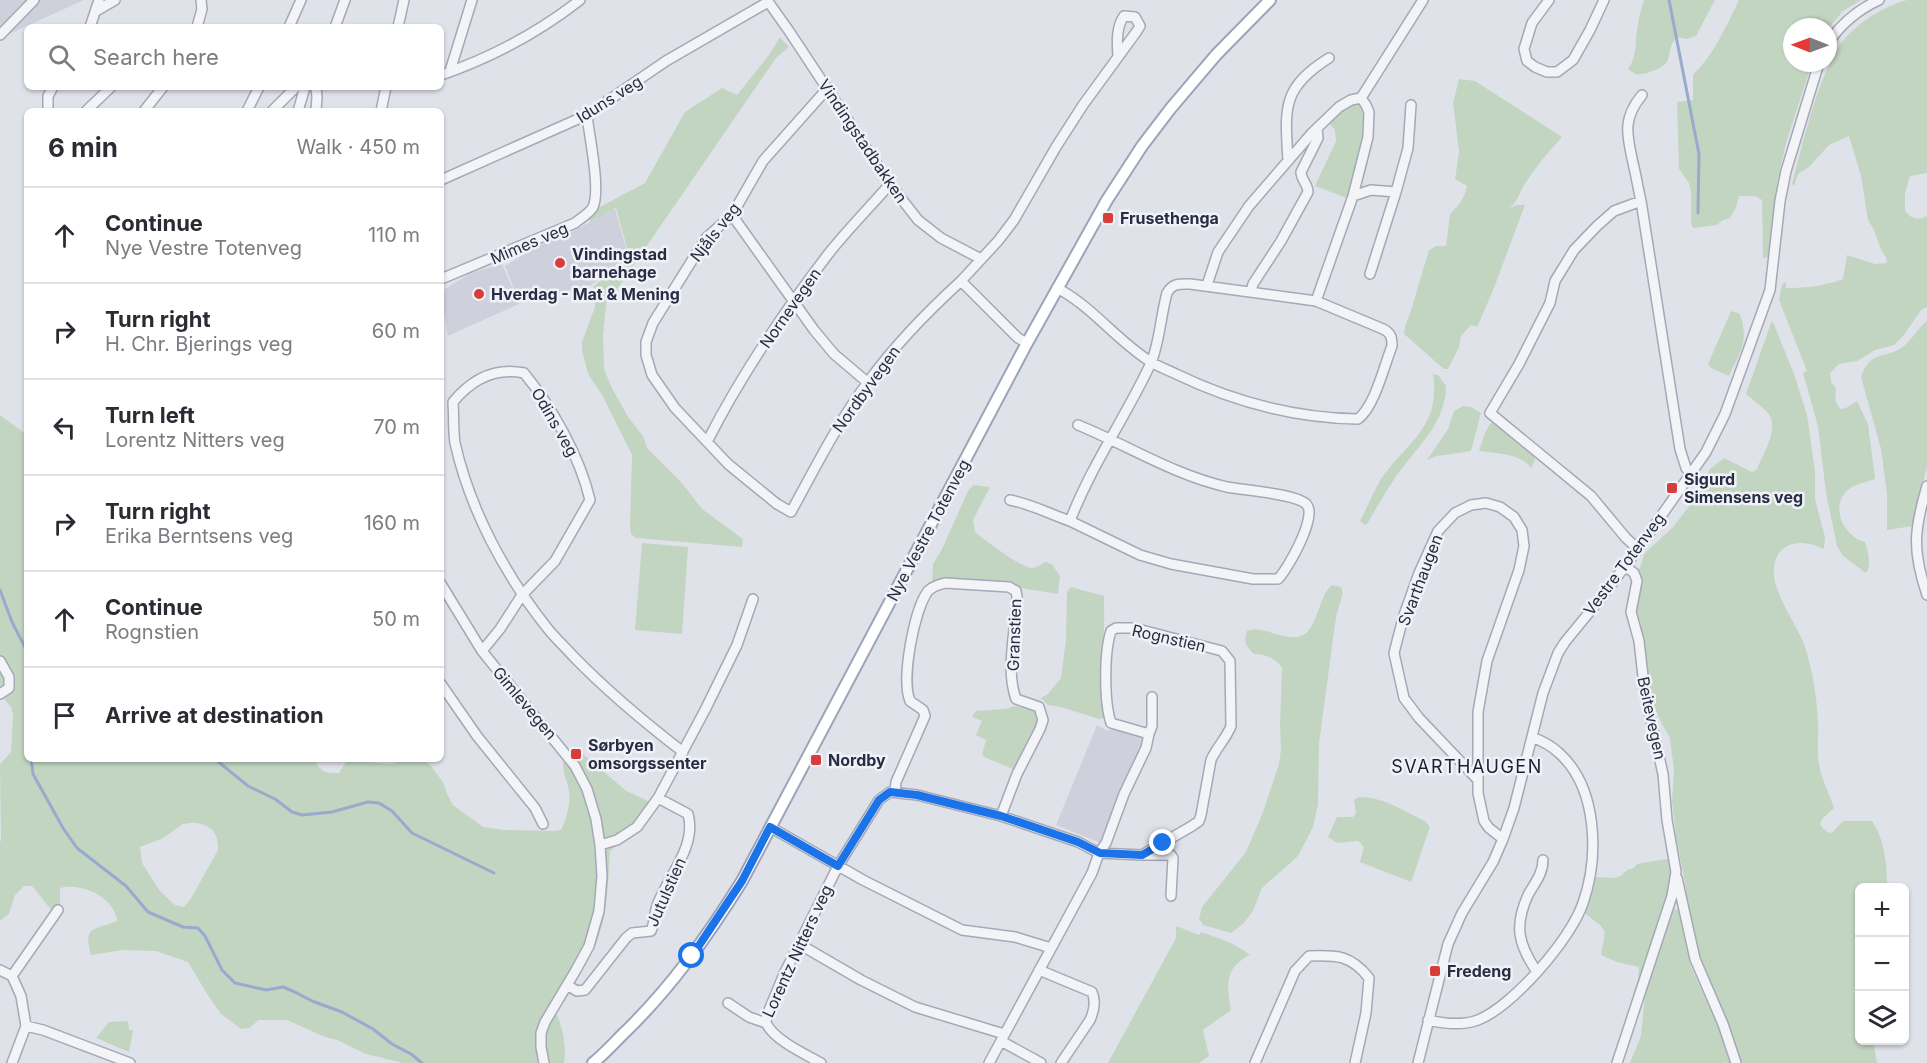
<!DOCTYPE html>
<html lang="en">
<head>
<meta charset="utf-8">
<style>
  body { margin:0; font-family:Inter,sans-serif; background:#f7f7f7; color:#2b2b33 }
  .controls { position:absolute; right:18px; bottom:18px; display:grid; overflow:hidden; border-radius:9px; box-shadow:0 2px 4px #0004 }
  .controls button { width:54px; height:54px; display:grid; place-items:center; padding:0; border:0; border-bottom:2px solid #e1e1e2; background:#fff; color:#2b2b33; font:30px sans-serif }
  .compass { position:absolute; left:1783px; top:18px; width:54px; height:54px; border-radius:50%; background:#fff; box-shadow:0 2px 4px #0004; rotate:271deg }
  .stop { position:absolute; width:18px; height:18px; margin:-14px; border:4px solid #1a73e8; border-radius:50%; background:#fff }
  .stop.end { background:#1a73e8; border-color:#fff; box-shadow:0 2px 6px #0008 }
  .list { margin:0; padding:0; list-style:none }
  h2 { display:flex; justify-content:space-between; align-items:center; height:78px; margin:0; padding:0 24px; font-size:26px }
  h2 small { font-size:20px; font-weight:400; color:#7c7c81 }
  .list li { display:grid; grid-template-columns:39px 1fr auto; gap:18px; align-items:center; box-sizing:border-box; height:96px; padding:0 24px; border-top:2px solid #e1e1e2 }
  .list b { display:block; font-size:22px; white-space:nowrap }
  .list p { margin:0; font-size:20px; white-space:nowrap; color:#7c7c81 }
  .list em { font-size:20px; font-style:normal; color:#7c7c81 }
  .icon { flex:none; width:33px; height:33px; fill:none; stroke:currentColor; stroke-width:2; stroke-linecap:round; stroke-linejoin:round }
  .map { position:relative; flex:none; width:1927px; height:1063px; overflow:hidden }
  .search { position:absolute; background:#fff; box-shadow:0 2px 4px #0004; left:24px; top:24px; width:420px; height:66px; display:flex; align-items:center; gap:15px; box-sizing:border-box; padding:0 21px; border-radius:9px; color:#7c7c81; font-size:22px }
  .panel { position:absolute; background:#fff; box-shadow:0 2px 4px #0004; left:24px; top:108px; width:420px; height:654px; border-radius:9px }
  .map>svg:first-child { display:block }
</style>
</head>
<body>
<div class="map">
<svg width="1927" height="1063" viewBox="0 0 1927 1063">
  <rect width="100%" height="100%" fill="#e0e2ea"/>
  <path fill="#ced1dc" d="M0,0H84L0,38Z
    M615,209L628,255L591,285L532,300H518L505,266L537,246L573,231Z
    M502,264L519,304L448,336L442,298L445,289L471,273Z
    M1097,725L1106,730H1124L1145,738L1103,844L1056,825Z"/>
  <path fill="#c2d5c1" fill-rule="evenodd" d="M1644,0H1715L1696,36L1687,39L1677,37C1662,53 1679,63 1650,72C1640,75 1636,76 1628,69C1637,57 1635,44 1637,30C1638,20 1641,10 1644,0Z
    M1739,0H1861L1843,11L1828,29V27H1792V63H1812L1786,143L1778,179L1769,257L1763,258L1762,200L1755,196H1739L1736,207L1730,218L1723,220L1717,225L1693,228L1691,224V191L1689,183L1679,169L1677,102L1693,100V75C1714,54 1726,27 1739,0Z
    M1907,0H1927V173L1910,176L1905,193V211C1912,219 1917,221 1927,216V307L1921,310L1904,335L1894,345L1875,350L1857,361L1839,364L1830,373L1831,382L1836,388C1836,397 1833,402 1841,409L1846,408L1857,401L1868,424L1875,479C1867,482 1854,484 1848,490C1829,506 1844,537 1865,542C1868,552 1872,565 1866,573L1843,556L1837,546L1826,493L1818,426L1803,373L1807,371L1779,300L1782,285L1786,282V288C1807,288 1824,286 1843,279L1847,255L1875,264L1887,263L1886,257L1882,252L1874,230L1868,220L1861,176L1849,136L1829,145L1809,167L1798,174L1794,186L1792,184C1803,143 1817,80 1840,45C1853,25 1884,6 1907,0Z
    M780,37L789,47L776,58L611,298L607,296L603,335L604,369L612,388L628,417L643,436L647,448L682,483L702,509L743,539L742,547L636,538L631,534L630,526L632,455L602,395L588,374L582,350V342L595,307V295L605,294L593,287L629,255L616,208L590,222L589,219L598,208L645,183L685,112L722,88L737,95L769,55Z
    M1459,79L1475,81L1562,137C1550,150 1538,164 1528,179C1520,190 1521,196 1510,208L1517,205H1525L1494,288L1477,327L1471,325L1461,336L1459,347L1448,369H1444L1404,334L1405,326L1410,314L1429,250L1436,246H1446L1450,214C1460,204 1463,201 1467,186L1455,179L1459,152L1453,103Z
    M1358,104C1379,123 1355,175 1347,198L1315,186L1336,141L1335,130L1329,123C1338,114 1345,107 1358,104Z
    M1731,311L1740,314C1749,343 1741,349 1729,376L1711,368L1708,364Z
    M1927,321V466L1913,526L1887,530V494L1881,449L1861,377C1871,348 1886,361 1905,345C1913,338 1918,328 1927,321Z
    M1773,322L1794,374L1807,415L1815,472V499L1825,537L1824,549C1805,540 1782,539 1775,562C1767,587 1797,623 1805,647C1813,671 1817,699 1818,723C1819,739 1816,754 1820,769C1823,782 1830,795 1834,808L1822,819L1820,825L1827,832L1832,833L1843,821H1872C1885,840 1887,865 1887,887L1860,888L1859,983L1855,987L1854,992L1859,997L1860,1040L1873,1041L1877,1063H1740L1697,954L1688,912L1685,883L1676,837L1672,801L1674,771L1670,738L1661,722L1653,703L1652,694L1648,695L1635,615L1640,577L1637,570L1640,568L1644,554L1673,527L1691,504L1710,469L1724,458L1752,472L1757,469C1763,453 1780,429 1768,413C1762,406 1753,400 1746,394L1771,323Z
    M1433,374L1438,375L1446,386C1446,423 1417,447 1397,475C1386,491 1377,507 1367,524L1365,525L1360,521C1367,508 1373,492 1381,479C1408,441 1441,427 1433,374Z
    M1463,406L1471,407L1481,413L1471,451L1437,456L1427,460L1448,429L1454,411Z
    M0,415L27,435V759H313C322,772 323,773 339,773L347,760L388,764L396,763L398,759H422L431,766L443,782L447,794L453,805L483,827L504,830L553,831L561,830C566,820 571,803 569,792C568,781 563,776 563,763L571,755L583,754L625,790L650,802L655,808C652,819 635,835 626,841C619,846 615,845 610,852C608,881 608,913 597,941C587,965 568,986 553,1007C562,1024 567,1043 564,1063H403L366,1054L337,1040L325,1037L287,1020H259L249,1028L241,1029L221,1014L209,997L188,962L156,951L123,950L91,955C82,924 97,930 117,921C115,897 81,882 60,888V908L53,912L32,886H24L15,895L9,914L0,921V842L1,840L0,764L11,752L13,715L11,707L1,695L0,682ZM191,823C209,823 219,831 218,850L190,900L184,907L175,905L160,891L142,863L140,847L163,838L183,824Z
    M1494,422L1534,454L1535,460L1531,468C1520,453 1497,454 1479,451L1485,433L1490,424Z
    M973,485L990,487L973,520L975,532C985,540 1021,568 1032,568C1037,568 1041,564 1045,562L1052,564L1060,576L1058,594L1008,586L958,585L932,589L933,564L942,549L968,491Z
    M642,543L688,547L682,634L635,630Z
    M1332,585L1341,587L1343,593L1336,617L1319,743L1318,804L1313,827L1298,856L1262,888L1253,911L1243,924L1231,933L1203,925L1199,919L1202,907L1246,852L1263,812L1279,764L1281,749L1280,725L1282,668C1276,658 1265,654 1254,654C1246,647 1243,641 1247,631C1263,625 1279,639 1297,637C1318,635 1317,597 1332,585Z
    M1071,587L1104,596C1105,635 1101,678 1106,717L1099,719L1061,707L1048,705L1041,698L1048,694L1061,678L1066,640L1067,591Z
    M1014,706L1034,708L1039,713V723L1019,767L1013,769L984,757L982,754L986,740L976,735L982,721L972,717L976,711L1006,709Z
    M1359,797C1382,796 1404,811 1425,821L1430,827L1411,882L1360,862L1364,847L1358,841L1337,843L1328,837L1337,817H1353L1356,813L1354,800Z
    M1667,859L1670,860L1672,871L1670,889L1632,1002L1630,1005L1638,980L1639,967L1617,962L1601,955L1605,932L1600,925L1583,912L1594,877L1614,878L1621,876L1627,870L1634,868L1637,864Z
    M1675,909L1679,910L1691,967L1721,1032L1731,1063H1630L1641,1036L1645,995L1672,913Z
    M1176,926L1199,935L1201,932C1219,938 1235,943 1250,955C1224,968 1227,985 1231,1010L1203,1030L1209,1056L1199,1063H1108L1176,938Z
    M128,1021L129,1030H133L129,1052L96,1038L109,1022Z"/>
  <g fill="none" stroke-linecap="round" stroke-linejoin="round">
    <path stroke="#98aacd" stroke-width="3" d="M1669,0L1699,154L1698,213
      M0,590L12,622L27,651
      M31,759L33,774L63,828L77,848L126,886L148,912L183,927L198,928L205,936L222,970L235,983L266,990L283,987L295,992L312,1001L342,1012L373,1029L392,1044L411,1054L422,1063
      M215,759L248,786L275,799L292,812L302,815L332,812L368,802L379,803L392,811L412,833L494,873"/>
    <defs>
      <path id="minor" d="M767,0L789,31L890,184L918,220L941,238L981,259
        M1549,0L1532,23L1524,49L1527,61L1535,67L1547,72H1557L1573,60L1590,30L1604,0
        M96,11L115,0
        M90,27L99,0
        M197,27L202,9L201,0
        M289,27L301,0
        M335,27L345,0
        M398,27L404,0
        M0,35L34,0
        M1828,43C1841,24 1857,10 1879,0
        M450,71L472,0
        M441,75C490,58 539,32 580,0
        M827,89L763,161L732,215L706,238L653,323L646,342V355L652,375L675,408L728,464L777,504L791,512C815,468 838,422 868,382C895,345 927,312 961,281L1018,338L1027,343
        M48,111V96L53,87
        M86,111L111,87
        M144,111L163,87
        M247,111L259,87
        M272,111L296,87
        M298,111L305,87
        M316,111L317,97L316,87
        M381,111L386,87
        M1288,161C1285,109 1281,88 1329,58
        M441,180L587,115L666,61L768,2
        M1396,192L1408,148L1411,105
        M1353,196L1371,190L1396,192L1370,274
        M1641,201C1638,188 1636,175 1633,163C1627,135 1622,119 1642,95
        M732,215L814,330L834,354L867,382
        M441,279L575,223C581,218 590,213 593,207C601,189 589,136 587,115
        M961,281L998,241L1014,220L1056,147L1083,105L1137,31L1140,26L1135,17L1124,16C1116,27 1117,43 1118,56
        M1207,285L1218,252L1249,206L1312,133L1339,107L1351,100L1361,98L1423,0
        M1057,288C1093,307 1117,341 1151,362C1159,367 1168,370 1176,374C1232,401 1295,418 1358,419C1375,406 1384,366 1392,346C1392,337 1391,333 1383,329L1316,301L1190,284C1179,284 1173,283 1167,293C1161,314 1159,347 1150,365C1125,418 1091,466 1070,521L1140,555L1171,564L1253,579H1278C1288,569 1317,517 1307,505C1299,494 1242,490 1227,487C1174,475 1127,445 1078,425
        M1251,291L1253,284L1281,241L1308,192C1308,184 1301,180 1301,172L1318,138L1317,128
        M1316,301L1353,196L1368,137L1369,112L1366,105L1361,98
        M707,442C741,375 783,313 829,253C848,229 870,207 890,184
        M1927,486C1914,530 1912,550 1927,595
        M1010,500C1031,504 1050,514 1070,521
        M1638,549L1626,538L1591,496L1490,413L1519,364L1550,303L1555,281L1574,250L1597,226L1614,211L1641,201L1680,449L1686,468L1691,473
        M441,584L482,651L575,766L587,789L596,819L600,845L602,876L599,911L589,946L576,970L545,1022L541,1033V1047L544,1063
        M482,651L500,629L522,595L555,561L590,500C580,457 552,407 524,373C495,367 472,379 453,402C454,415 453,430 455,443C470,510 505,575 548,629C556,639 565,647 573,656C607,691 644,722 683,752
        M0,661L9,677V688L0,694
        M441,684L477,736L535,808L543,824
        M1149,734L1152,726V697
        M1477,779L1419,718L1404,698L1394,653L1403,618L1419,573L1438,531L1455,513L1471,505L1486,503L1500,507L1514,517L1522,530L1524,546L1519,570L1487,661L1478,712V793L1484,821L1489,828L1503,839
        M895,792L896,782L925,716L923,710L910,701C901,679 914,610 928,591C933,586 938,585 945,583L1009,587L1016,591L1017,597C1016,629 1005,669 1016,699L1039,707L1043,720L1040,729L1017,774L1001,816
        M770,827L863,880L962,930L1015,937L1051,948
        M600,845L617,840L637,827L658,798L705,710L737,645L753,599
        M1143,855H1171L1173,858L1171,896
        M1677,878L1695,959L1723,1024L1736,1063
        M799,944L861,980L915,1007L1004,1034
        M0,970L12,976
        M1039,970L1092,992C1096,1001 1094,1011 1090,1020L1061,1063
        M1537,972C1518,944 1514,926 1528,895C1534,884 1543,874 1543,860
        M567,985L577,991L585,990L626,938L632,933L651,931C655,922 654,912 658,903C669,876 697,845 688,814L658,798
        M728,1003L749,1017L766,1023L767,1015L784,974L838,866L879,800L890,792L917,795L1001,816L1078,842L1099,853L1142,855L1192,826L1199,821L1201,815L1211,760C1216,748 1226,739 1231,726L1230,661L1222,651L1134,628H1116L1111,631C1104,652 1104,702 1111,723L1149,734L1146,748L1124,794L1106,843L1099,853L1092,873L989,1063
        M1428,1020C1445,1024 1462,1026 1478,1020C1513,1006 1571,939 1583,903C1599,857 1598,788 1559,753C1551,745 1542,741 1532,737
        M766,1023C774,1040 805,1054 821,1063
        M26,1026L43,1030L130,1063
        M1001,1041L1041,1063
        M12,1063L26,1026L21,996L12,976L58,910
        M1255,1063L1295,971L1309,956C1337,955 1351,955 1369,978L1366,1013L1355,1063
        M1418,1063L1448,944L1462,913L1493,862L1503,839L1514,808L1543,693L1558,653L1565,642L1601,598L1638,549L1706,452L1725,414L1770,290L1780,201L1786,171L1819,63
        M1617,1063L1672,896L1676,872L1667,820L1663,774L1645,694L1639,641L1631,612L1637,581L1634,573L1625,566"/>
      <path id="major" d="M593,1063C604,1054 613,1044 623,1034C670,989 707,937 742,881L1027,343L1107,200L1142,146L1171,108L1216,55L1270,0"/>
    </defs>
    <use href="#minor" stroke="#a5a8b5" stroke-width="12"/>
    <use href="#major" stroke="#9ea4b7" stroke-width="14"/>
    <use href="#minor" stroke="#f3f4f8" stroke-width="9"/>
    <use href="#major" stroke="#fff" stroke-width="10"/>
  </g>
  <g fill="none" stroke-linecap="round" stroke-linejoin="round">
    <path stroke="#1a73e8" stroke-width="8" d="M692,956L742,881L770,827L838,866L879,800L890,792L917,795L1001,816L1078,842L1100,853L1142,855L1163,843"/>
  </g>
  <g fill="#d83d3c" stroke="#f0f2f7" stroke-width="2">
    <rect x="1102" y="212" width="12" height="12" rx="3"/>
    <circle cx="560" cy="263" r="6"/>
    <circle cx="479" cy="294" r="6"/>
    <rect x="1666" y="482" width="12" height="12" rx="3"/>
    <rect x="570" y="748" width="12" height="12" rx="3"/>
    <rect x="810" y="754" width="12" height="12" rx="3"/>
    <rect x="1429" y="965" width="12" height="12" rx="3"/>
  </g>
  <g text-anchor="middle" stroke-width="5" stroke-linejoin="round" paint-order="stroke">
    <g font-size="16" fill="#272d43" stroke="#f0f2f7">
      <text transform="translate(609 99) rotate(-32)" y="6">Iduns veg</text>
      <text transform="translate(863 141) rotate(56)" y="6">Vindingstadbakken</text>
      <text transform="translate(715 232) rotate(-52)" y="6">Njåls veg</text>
      <text transform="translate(529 243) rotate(-23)" y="6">Mimes veg</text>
      <text transform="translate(790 308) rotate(-55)" y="6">Nornevegen</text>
      <text transform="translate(866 389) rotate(-54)" y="6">Nordbyvegen</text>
      <text transform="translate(555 422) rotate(60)" y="6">Odins veg</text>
      <text transform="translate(928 530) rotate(-62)" y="6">Nye Vestre Totenveg</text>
      <text transform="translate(1624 564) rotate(-53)" y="6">Vestre Totenveg</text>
      <text transform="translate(1420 580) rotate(-69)" y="6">Svarthaugen</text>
      <text transform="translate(1014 635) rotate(-88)" y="6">Granstien</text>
      <text transform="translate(1169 638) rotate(13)" y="6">Rognstien</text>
      <text transform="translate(525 703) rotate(50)" y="6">Gimlevegen</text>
      <text transform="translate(1652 718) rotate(78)" y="6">Beitevegen</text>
      <text transform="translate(666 892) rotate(-66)" y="6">Jutulstien</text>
      <text transform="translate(797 951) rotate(-65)" y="6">Lorentz Nitters veg</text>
    </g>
    <g font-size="16" font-weight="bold" fill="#272d43" stroke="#f0f2f7" text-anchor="start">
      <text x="1120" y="224">Frusethenga</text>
      <text x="572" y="260">Vindingstad<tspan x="572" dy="18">barnehage</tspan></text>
      <text x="491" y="300">Hverdag - Mat &amp; Mening</text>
      <text x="1684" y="485">Sigurd<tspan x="1684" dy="18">Simensens veg</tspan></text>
      <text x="588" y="751">Sørbyen<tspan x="588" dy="18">omsorgssenter</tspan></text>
      <text x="828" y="766">Nordby</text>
      <text x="1447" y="977">Fredeng</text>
    </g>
    <g font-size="18" letter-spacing="1.5" fill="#1a1e34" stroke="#f0f2f7">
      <text x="1467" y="773">SVARTHAUGEN</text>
    </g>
  </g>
</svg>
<div class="controls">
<button>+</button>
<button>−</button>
<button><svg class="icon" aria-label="layers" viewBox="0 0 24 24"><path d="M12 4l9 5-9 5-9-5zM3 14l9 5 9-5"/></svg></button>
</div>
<svg class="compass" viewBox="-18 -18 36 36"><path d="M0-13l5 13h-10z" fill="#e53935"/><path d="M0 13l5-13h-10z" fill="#7c7c81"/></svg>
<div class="stop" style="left:692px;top:956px"></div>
<div class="stop end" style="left:1163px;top:843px"></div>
<div class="search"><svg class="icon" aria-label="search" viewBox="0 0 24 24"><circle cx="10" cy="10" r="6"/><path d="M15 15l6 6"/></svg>Search here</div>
<section class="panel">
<h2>6 min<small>Walk · 450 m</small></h2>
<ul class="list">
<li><svg class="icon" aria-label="ahead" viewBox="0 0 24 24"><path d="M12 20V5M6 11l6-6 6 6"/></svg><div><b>Continue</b><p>Nye Vestre Totenveg</p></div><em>110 m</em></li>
<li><svg class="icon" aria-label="right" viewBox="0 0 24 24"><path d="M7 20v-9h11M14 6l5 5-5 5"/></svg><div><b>Turn right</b><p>H. Chr. Bjerings veg</p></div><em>60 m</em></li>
<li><svg class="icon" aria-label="left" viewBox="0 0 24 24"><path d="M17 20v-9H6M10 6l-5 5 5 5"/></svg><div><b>Turn left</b><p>Lorentz Nitters veg</p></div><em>70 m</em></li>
<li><svg class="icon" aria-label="right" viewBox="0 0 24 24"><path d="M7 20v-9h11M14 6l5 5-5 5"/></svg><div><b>Turn right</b><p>Erika Berntsens veg</p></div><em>160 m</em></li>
<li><svg class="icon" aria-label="ahead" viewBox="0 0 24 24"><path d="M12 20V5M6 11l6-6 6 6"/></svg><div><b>Continue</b><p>Rognstien</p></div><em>50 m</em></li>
<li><svg class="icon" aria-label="arrive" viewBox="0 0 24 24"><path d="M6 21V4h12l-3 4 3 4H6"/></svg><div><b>Arrive at destination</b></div></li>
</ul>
</section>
</div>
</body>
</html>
